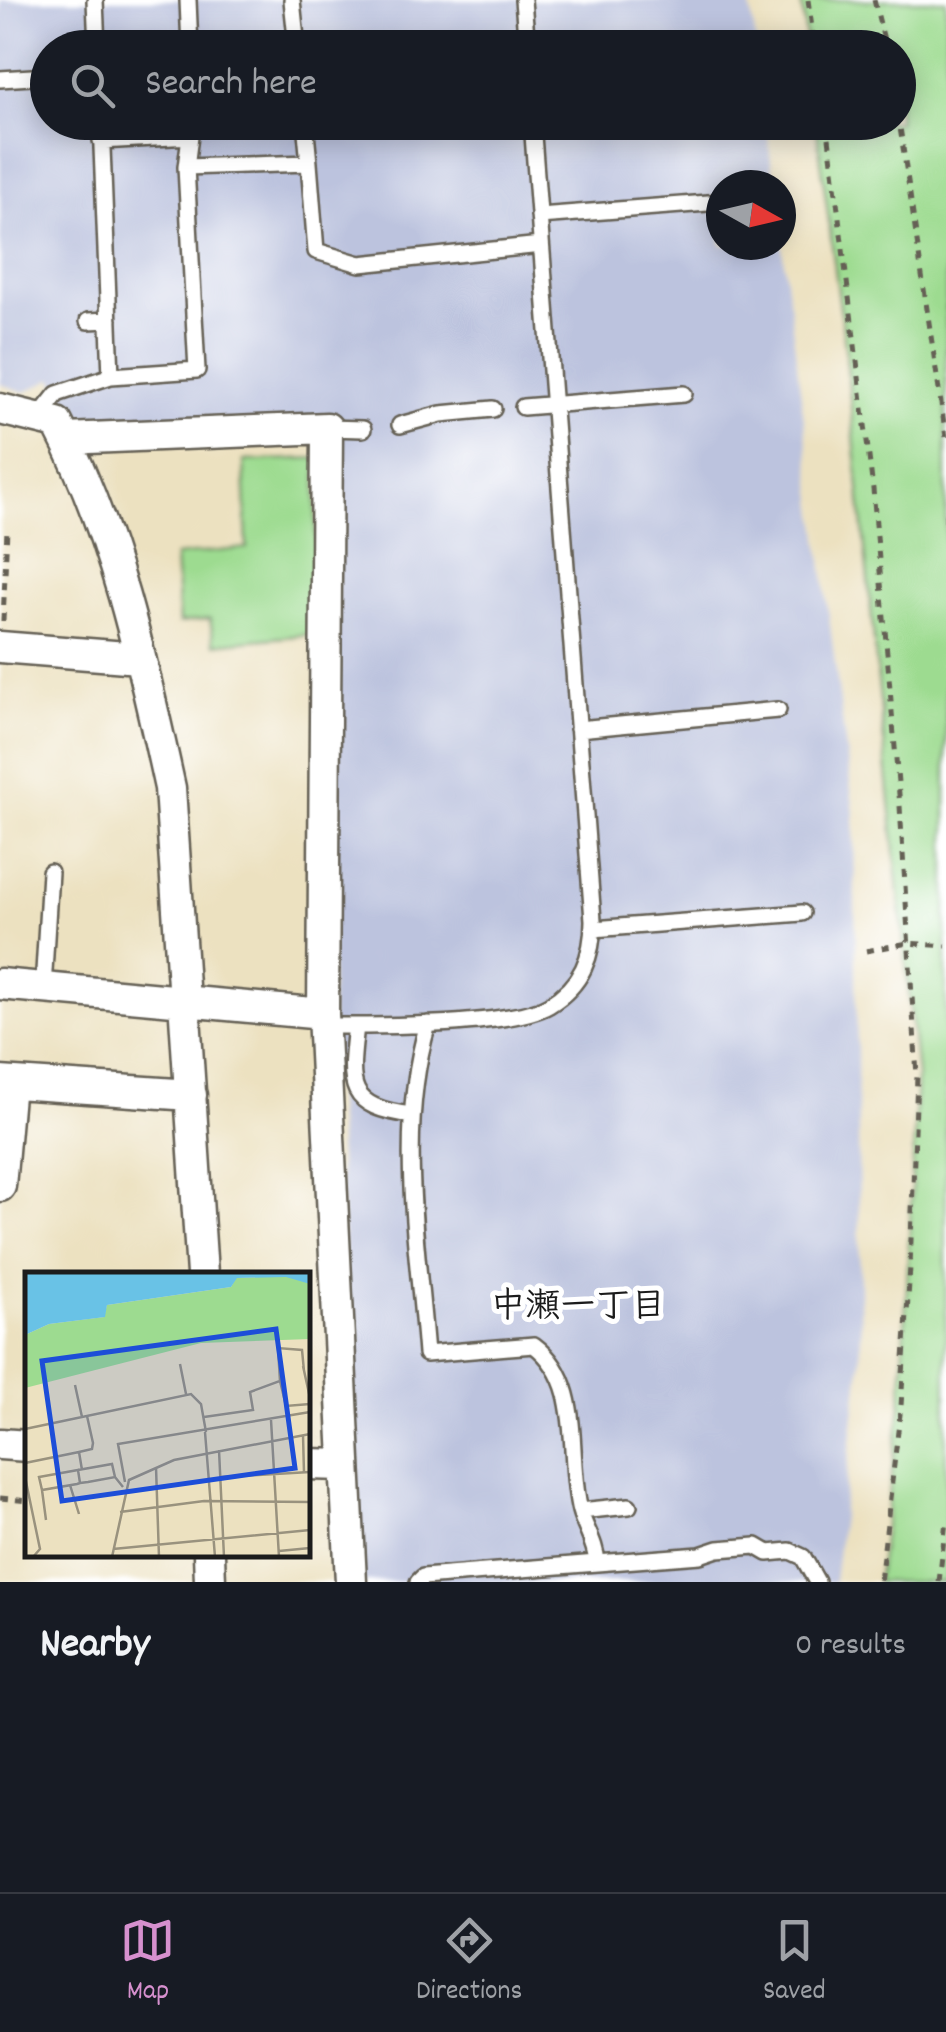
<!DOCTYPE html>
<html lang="en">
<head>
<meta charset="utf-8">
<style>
  body { margin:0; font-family:Dekko,"Klee One",sans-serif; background:#242831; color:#f1f3f6 }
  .compass { position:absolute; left:706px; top:170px; width:90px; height:90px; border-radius:50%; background:#171b24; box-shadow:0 5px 25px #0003; rotate:98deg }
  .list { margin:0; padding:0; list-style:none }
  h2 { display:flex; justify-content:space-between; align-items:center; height:130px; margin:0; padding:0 40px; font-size:42px }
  h2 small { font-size:32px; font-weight:400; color:#9ea1a6 }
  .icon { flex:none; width:55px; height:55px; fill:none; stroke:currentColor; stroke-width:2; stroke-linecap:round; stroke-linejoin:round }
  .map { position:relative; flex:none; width:946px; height:1582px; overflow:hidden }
  .search { position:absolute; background:#171b24; box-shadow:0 5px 25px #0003; left:30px; right:30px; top:30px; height:110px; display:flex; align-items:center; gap:25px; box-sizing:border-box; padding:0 35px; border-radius:55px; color:#9ea1a6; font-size:38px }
  .sheet { height:310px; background:#171b24 }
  nav { display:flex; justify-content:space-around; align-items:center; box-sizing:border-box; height:140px; border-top:2px solid #363941; background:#171b24; font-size:28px; color:#9ea1a6 }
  nav a { display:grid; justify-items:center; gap:5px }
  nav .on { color:#d690ce }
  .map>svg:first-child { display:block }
</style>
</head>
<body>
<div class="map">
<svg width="946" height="1582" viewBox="0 0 946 1582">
  <rect width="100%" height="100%" fill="#fff"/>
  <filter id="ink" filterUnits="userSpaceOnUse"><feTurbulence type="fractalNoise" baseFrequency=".01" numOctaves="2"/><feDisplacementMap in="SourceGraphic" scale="20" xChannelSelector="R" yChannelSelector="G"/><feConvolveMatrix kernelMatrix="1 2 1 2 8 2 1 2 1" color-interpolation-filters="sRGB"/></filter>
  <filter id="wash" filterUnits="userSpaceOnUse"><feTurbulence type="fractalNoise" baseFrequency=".0048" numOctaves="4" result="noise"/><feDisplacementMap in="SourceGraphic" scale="40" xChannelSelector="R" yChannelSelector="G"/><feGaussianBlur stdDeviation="2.25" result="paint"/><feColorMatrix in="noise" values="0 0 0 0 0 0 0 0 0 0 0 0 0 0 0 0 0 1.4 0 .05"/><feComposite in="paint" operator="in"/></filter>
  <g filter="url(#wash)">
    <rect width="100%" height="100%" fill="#ece1c0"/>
    <path fill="#bcc3de" d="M0,0H749L757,47L48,48V122L766,123L774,185H721V245H781V239L854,813L861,1359L834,1582H361L331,1009L339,421L84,429L75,422L53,378L25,392L0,384Z"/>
    <path fill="#9ddb90" stroke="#5c7c56" stroke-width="2.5" d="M801,0H946V1582H877L901,1406L917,1076L845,346L816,123L898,122V48L807,47Z
      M317,458L314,634L214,644L210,619L179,623L175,556L247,548L244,461Z"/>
  </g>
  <g filter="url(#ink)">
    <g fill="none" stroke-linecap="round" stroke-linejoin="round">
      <defs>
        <path id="service" d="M95,0L97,48
          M188,0L190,48
          M292,0L297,48
          M523,0L527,48
          M0,79L48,76
          M305,122L309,163
          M101,141L190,136L191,122
          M186,167L309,163L316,251L360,264L541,245
          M539,216L721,202
          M88,321L109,320
          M111,376L197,370L186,167L190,136
          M523,407L684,394
          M38,418L57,394L111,376L101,122
          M400,425L441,414L493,409
          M327,428L363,429
          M578,729L778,710
          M593,929L802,913
          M43,988L50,872
          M428,1024C396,1130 418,1246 426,1354L534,1345C585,1383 566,1456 580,1511C585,1529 596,1543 597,1563L700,1555L718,1549L756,1546L768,1553L790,1551L803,1557L817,1582
          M325,1026C373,1026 512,1027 549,1005C582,985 593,956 593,920L532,122
          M356,1026C349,1086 346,1107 412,1115
          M580,1511L629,1506
          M418,1582L423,1577L597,1563"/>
        <path id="minor" d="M0,409L57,423C116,536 143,665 170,788L202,1274
          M66,439L327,428L323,1014L351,1582
          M0,647L139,658
          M0,984L323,1014
          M0,1082L191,1095
          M0,1186L9,1083
          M0,1444L28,1446
          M308,1464L344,1465
          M209,1554L210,1582"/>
      </defs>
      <use href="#service" stroke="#656155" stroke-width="20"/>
      <use href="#minor" stroke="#656155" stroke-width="35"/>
      <path stroke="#656155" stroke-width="5" stroke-dasharray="8 8" stroke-linecap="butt" d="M808,0L815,48
        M874,0L886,48
        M898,114L946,437
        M827,122L873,489L900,806L917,1076L910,1267L901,1406L880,1582
        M946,514V543
        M3,621L7,529
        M866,951L908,943L946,946
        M0,1498L28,1501
        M939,1582L946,1521"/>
      <use href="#service" stroke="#fff" stroke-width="15"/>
      <use href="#minor" stroke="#fff" stroke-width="30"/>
    </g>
  </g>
  <g text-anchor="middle" stroke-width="10" stroke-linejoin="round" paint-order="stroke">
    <g font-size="35" font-weight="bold" fill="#1c1c1c" stroke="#fff">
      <text x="578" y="1316">中瀬一丁目</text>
    </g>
  </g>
  <g transform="translate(25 1272)">
    <rect width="285" height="285" fill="#ece1c0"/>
    <path d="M261,4L285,11V67L176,71L0,116V63L24,52L79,45L82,33L206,15L211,6Z" fill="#9ddb90"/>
    <path d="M0,0H285V12L261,5L212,6L206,15L82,33L80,45L24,52L0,63Z" fill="#69c2e6"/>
    <path fill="none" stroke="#99927e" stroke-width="2.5" d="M155,92L161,122M278,94L285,126M255,109L261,134L285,132M50,113L57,145M179,145L228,138L225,120L255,109L253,76L277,78L279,99M246,148L254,285M0,157L166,122L176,132L181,160M180,160L190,285M278,163L279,201M194,178L199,285M0,191L54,180M131,195L134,285M53,198L87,192L90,205M57,198L54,180L67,177L68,171L62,144M0,205L15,277L8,285M196,205L285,200M100,210L93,172L285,140M55,211L53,198L14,205L17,218L52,212L55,211L63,210L90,205L98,215M45,213L54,242M17,218L21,248M95,240L179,229L285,230M88,277L285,258M254,279L285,276M87,285L104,208L149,188L285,162"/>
    <path fill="#1d4ed8" fill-opacity="0.15" stroke="#1d4ed8" stroke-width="5" d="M251,57L270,196L37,229L17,89Z"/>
    <rect width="285" height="285" fill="none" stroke="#1c1c1c" stroke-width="5"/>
  </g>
</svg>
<svg class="compass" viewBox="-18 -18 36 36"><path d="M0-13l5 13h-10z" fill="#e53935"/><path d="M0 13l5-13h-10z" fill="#9ea1a6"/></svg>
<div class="search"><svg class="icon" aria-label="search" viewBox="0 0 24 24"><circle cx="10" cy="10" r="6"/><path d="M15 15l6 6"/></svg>Search here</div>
</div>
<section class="sheet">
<h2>Nearby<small>0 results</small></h2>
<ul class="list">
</ul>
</section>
<nav>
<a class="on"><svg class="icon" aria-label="map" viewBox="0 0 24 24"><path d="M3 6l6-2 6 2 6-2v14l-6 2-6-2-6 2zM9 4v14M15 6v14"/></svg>Map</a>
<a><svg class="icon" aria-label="directions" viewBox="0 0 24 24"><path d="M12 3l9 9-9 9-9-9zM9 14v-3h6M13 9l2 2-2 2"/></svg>Directions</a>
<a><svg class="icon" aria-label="saved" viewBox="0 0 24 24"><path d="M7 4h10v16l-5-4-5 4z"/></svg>Saved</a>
</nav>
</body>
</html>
